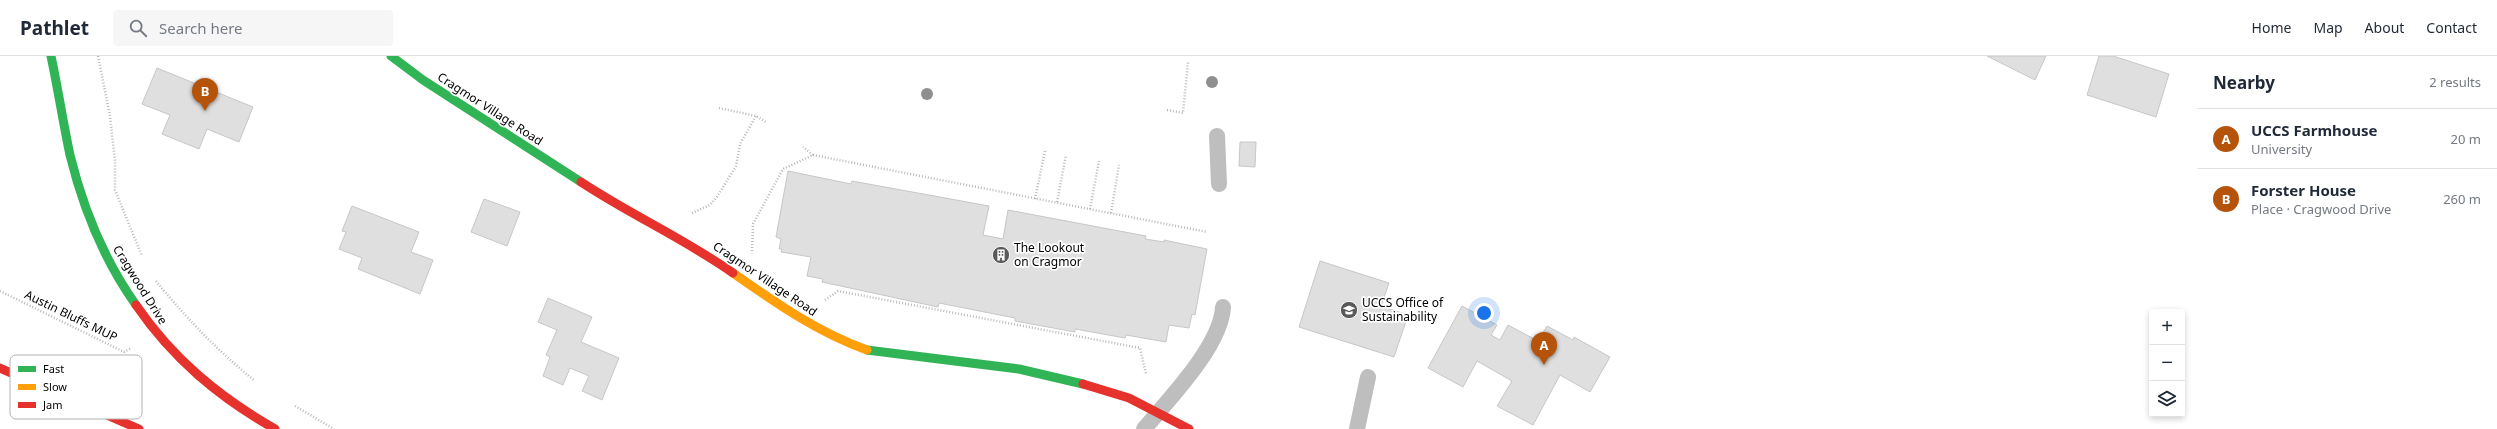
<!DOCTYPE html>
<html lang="en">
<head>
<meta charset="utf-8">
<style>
  body { margin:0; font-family:"Noto Sans",sans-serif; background:#f6f6f7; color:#1f2937 }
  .controls { position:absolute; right:12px; bottom:12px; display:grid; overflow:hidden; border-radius:4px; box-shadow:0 2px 6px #0003 }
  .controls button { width:36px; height:36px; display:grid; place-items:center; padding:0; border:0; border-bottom:1px solid #e0e1e3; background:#fff; color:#1f2937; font:20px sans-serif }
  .you { position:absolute; left:1484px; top:257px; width:14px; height:14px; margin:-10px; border:3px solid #fff; border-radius:50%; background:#1a73e8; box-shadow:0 0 0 6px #1a73e833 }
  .badge { display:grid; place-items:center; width:26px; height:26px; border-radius:50%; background:#b45309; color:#fff; font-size:13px; font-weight:700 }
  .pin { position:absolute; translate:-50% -33px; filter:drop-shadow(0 1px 2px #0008) }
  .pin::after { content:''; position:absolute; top:21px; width:14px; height:12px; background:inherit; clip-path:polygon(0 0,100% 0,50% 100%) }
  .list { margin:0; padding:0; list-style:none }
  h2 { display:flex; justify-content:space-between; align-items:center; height:52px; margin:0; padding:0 16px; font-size:17px }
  h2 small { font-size:13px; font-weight:400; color:#747a83 }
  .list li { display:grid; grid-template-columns:26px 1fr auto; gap:12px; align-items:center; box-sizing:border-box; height:60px; padding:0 16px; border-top:1px solid #e0e1e3 }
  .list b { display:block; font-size:15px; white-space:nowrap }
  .list p { margin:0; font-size:13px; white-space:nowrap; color:#747a83 }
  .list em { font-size:13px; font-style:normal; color:#747a83 }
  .icon { flex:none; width:22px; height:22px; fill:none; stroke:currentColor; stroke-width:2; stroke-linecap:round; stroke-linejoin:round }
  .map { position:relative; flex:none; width:2197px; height:373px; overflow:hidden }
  header { display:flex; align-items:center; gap:24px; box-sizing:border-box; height:56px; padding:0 20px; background:#fff; border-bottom:1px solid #e0e1e3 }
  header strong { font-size:19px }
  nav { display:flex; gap:22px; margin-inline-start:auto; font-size:14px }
  .search { width:280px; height:36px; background:#f6f6f7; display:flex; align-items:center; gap:10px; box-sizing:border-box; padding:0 14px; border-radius:4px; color:#747a83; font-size:15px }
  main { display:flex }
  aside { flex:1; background:#fff }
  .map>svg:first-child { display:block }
</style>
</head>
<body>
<header>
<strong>Pathlet</strong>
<div class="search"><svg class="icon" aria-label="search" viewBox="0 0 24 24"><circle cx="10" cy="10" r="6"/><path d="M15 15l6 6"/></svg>Search here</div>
<nav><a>Home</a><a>Map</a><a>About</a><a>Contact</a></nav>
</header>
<main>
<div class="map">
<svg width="2197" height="373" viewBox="0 0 2197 373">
  <rect width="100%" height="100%" fill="#fff"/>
  <path fill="#dfdfdf" stroke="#c7c7c7" d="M1987,0H2046L2035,24Z
    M2099,0H2113L2169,18L2156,61L2087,39Z
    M157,12L253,51L239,86L207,73L199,93L162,78L170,59L142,48Z
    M1240,86H1256L1255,111L1239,110Z
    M788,115L851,128L852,125L989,150L983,179L1003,183L1008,154L1146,180L1145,183L1164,186V184L1207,193L1195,259L1192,258L1189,272L1169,269L1166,286L1126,279L1125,282L1075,273V276L1015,265V262L939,247L938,251L822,226L823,223L807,220L811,201L781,196L782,193H779L781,183L776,181Z
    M484,143L520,156L507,190L471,176Z
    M352,150L419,176L411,196L433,204L420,238L358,213L362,202L339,193L346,176L342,175Z
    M1320,205L1389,227L1381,250L1408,259L1394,301L1299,271Z
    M548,242L592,261L581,286L619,302L602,344L582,335L589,320L570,312L563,329L543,320L550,301L546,299L557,274L538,266Z
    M1462,250L1497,269L1491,279L1500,284L1508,269L1538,285L1547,270L1573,284L1574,281L1610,301L1590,336L1560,319L1533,369L1497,350L1512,325L1477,305L1463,331L1428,312Z"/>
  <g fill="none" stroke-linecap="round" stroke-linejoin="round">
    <path stroke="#b9b9b9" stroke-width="2.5" stroke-dasharray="1 2" stroke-linecap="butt" d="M98,0L110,60L115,105V134L142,200
      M719,52L756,60L766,66
      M1167,54L1183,57L1188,6
      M813,99L1207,176
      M1035,143L1045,95
      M1057,146L1066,99
      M1090,153L1099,105
      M692,157L710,149L717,141L736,110L740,88L756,60
      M1111,157L1119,109
      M752,195L753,168L783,113L813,99L803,91
      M156,225C186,262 218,295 255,325
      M0,235L124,296L131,292
      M825,244L838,235L1140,292L1146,318
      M295,350L334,373"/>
    <path stroke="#bebebe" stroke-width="16" d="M1217,80L1219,128
      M1144,373C1169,343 1221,290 1223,251
      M1357,373L1368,321"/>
    <path stroke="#30b455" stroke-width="9" d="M51,0C58,33 63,66 70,99C83,152 104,204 136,249
      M391,0L423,24L581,126
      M867,294L1019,313L1083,328"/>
    <path stroke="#ff9f0a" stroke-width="9" d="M733,217C776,247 817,276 867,294"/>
    <path stroke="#e5322d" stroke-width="9" d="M581,126C631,159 685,183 733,217
      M136,249C173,303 219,341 275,373
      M0,312L139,373
      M1083,328L1129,342L1189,373"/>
  </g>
  <g fill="#8f8f8f">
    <circle cx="1212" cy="26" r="6"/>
    <circle cx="927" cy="38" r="6"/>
  </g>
  <defs>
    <symbol id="building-disc" viewBox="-11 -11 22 22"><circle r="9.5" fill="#595959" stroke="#fff"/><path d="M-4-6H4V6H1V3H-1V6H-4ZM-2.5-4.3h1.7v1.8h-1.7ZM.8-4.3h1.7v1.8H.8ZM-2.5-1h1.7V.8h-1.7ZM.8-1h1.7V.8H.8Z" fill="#fff"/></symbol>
    <symbol id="university-disc" viewBox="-11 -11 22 22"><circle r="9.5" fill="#595959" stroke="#fff"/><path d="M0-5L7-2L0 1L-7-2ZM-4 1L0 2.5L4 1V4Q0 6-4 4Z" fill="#fff"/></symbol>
  </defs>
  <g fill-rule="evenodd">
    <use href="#building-disc" x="991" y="189" width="20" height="20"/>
    <use href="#university-disc" x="1339" y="244" width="20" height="20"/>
  </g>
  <g text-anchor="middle" stroke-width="3.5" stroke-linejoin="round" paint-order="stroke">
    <g font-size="12" fill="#000" stroke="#fff">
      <text transform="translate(490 53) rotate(33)" y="4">Cragmor Village Road</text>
      <text transform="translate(765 223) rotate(34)" y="4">Cragmor Village Road</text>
      <text transform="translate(140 229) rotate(58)" y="4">Cragwood Drive</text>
      <text transform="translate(71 260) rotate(26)" y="4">Austin Bluffs MUP</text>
    </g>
    <g font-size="12" fill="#000" stroke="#fff" text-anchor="start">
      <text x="1014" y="196">The Lookout<tspan x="1014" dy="14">on Cragmor</tspan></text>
      <text x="1362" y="251">UCCS Office of<tspan x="1362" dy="14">Sustainability</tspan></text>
    </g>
  </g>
  <rect x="10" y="299" width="132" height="64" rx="6" fill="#fff" stroke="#b2b2b2" stroke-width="1"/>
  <rect x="18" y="310" width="18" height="6" fill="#30b455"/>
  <rect x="18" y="328" width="18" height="6" fill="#ff9f0a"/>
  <rect x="18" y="346" width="18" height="6" fill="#e5322d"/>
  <g font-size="11" fill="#000">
    <text x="43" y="317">Fast</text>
    <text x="43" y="335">Slow</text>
    <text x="43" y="353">Jam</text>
  </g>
</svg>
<div class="controls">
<button>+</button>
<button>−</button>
<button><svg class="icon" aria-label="layers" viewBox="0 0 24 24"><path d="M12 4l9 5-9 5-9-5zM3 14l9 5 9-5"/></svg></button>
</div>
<div class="you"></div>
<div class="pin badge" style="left:1544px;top:309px">A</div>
<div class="pin badge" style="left:205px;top:55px">B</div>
</div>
<aside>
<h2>Nearby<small>2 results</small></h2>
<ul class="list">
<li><span class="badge">A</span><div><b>UCCS Farmhouse</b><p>University</p></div><em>20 m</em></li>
<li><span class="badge">B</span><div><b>Forster House</b><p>Place · Cragwood Drive</p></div><em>260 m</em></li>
</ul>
</aside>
</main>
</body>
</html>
